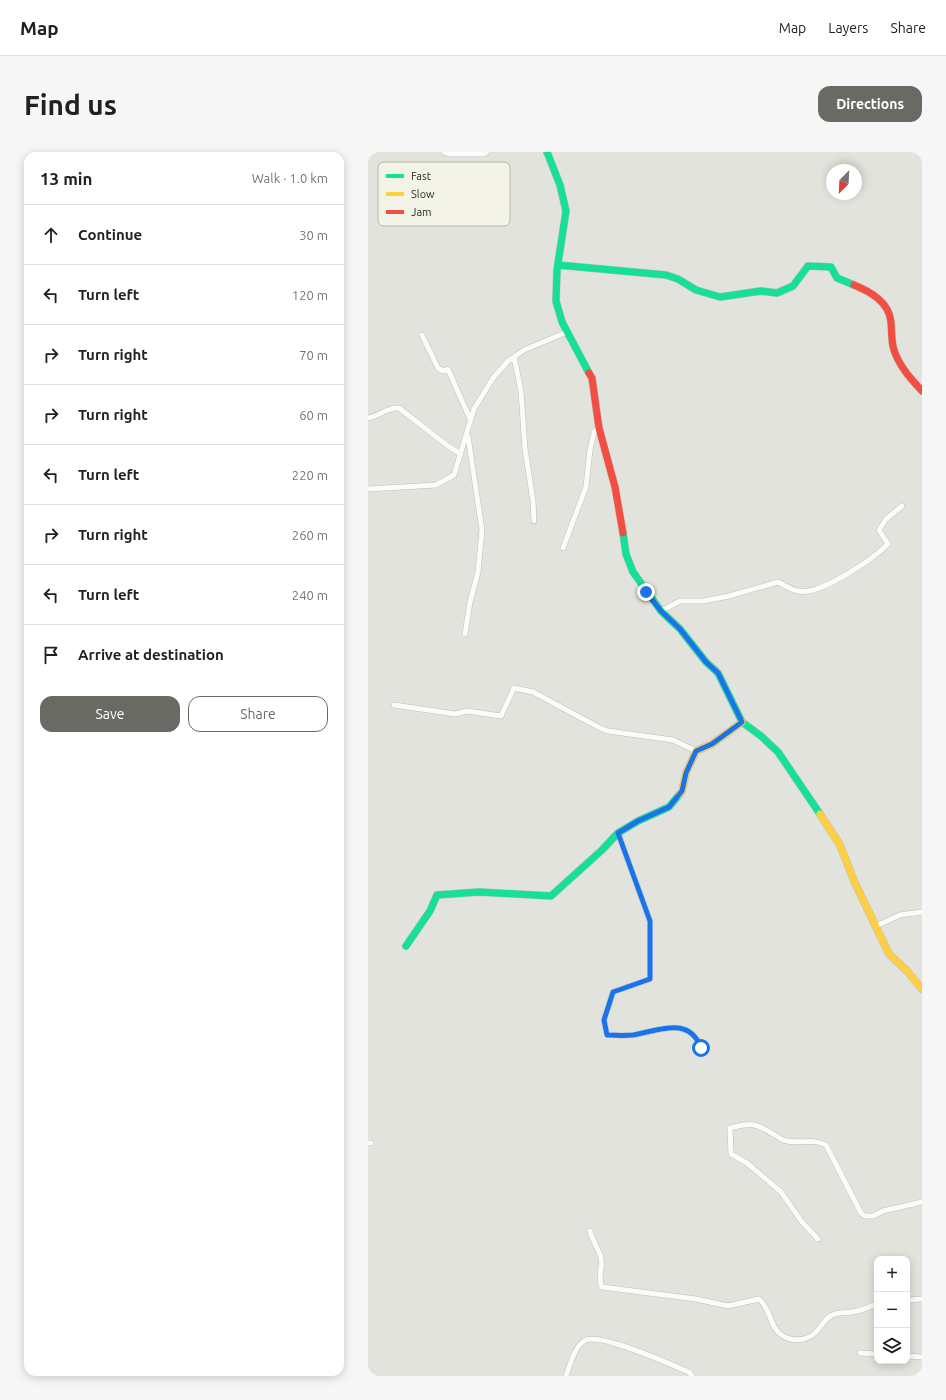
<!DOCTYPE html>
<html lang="en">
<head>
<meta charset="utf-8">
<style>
  body { margin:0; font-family:Ubuntu,sans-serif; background:#f6f6f6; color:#202124 }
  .controls { position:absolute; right:12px; bottom:12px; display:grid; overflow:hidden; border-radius:8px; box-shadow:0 2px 10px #0003 }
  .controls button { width:36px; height:36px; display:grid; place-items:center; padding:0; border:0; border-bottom:1px solid #e0e0e0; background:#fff; color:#202124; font:20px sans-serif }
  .compass { position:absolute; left:458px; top:12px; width:36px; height:36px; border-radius:50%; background:#fff; box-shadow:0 2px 10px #0003; rotate:204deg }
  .stop { position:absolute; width:12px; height:12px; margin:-9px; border:3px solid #1a73e8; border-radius:50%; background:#fff }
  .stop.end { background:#1a73e8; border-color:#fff; box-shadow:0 1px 4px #0008 }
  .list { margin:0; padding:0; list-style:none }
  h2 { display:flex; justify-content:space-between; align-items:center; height:52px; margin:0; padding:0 16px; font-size:17px }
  h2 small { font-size:13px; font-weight:400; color:#757577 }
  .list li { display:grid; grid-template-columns:26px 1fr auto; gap:12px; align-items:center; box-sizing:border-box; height:60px; padding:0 16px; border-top:1px solid #e0e0e0 }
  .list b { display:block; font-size:15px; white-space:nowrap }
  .list em { font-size:13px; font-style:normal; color:#757577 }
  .actions { display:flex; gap:8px; padding:12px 16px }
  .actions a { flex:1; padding:9px 0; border:1px solid #6a6a65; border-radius:12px; text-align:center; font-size:14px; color:#6a6a65 }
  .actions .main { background:#6a6a65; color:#fff }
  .icon { flex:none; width:22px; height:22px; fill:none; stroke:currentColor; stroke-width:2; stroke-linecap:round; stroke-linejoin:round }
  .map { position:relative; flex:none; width:554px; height:1224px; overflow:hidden; border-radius:12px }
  header { display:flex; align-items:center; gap:24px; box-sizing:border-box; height:56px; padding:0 20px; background:#fff; border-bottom:1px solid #e0e0e0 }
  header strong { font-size:19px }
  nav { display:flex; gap:22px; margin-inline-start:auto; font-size:14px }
  .intro { display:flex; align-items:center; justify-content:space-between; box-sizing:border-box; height:96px; padding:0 24px }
  h1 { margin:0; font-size:28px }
  .button { padding:10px 18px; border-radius:12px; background:#6a6a65; color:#fff; font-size:14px; font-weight:700 }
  main { display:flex; gap:24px; padding:0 24px }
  aside { flex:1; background:#fff; border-radius:12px; box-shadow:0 2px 10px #0003 }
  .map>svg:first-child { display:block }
</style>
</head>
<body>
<header>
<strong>Map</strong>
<nav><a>Map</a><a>Layers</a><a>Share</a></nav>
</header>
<div class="intro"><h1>Find us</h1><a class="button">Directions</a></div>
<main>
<aside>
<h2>13 min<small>Walk · 1.0 km</small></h2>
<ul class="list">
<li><svg class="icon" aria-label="ahead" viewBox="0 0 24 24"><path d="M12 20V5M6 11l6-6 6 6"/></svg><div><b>Continue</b></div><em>30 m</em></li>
<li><svg class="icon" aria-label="left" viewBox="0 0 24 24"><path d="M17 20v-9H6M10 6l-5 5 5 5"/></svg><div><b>Turn left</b></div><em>120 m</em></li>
<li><svg class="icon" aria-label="right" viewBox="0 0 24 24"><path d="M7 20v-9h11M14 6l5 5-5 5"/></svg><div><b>Turn right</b></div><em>70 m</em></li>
<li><svg class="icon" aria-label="right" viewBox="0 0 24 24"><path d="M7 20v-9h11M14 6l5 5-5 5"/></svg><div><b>Turn right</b></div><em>60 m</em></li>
<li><svg class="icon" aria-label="left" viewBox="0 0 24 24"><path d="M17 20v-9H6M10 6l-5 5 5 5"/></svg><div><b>Turn left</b></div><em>220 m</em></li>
<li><svg class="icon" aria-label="right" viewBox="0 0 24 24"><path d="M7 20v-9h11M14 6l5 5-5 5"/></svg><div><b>Turn right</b></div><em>260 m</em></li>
<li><svg class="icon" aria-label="left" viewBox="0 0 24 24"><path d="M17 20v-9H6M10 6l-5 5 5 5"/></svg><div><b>Turn left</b></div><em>240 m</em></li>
<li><svg class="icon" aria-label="arrive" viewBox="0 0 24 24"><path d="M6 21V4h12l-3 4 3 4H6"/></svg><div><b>Arrive at destination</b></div></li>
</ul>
<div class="actions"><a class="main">Save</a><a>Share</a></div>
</aside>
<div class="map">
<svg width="554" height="1224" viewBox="0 0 554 1224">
  <rect width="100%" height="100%" fill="#e3e3dd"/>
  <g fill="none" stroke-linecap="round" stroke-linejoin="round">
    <defs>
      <path id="street" d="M76,0L81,2H116L119,0
        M54,183L70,216L75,219L80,217L102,267
        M146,205L153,239L157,297L165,349L166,369
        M0,266C12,264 19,255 31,256L80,294L93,302
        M0,337L68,333L86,323L106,257L125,226L140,209L156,198L199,180
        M195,396L218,335L222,298L226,280L231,276
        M293,459L312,449H335L361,444L410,430C416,433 424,438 430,439C452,444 505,407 520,392L511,378L518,367L534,354
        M97,482L102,450L110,420L114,378L100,284
        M26,553L87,562L99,559L133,564L146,536L165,540L232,576L240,579L305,588L328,599
        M250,681L282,769V827L245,840L236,868L239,883C248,883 256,884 265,883C290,879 321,863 333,896
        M508,774L532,763L554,760
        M0,991H3
        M222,1079C224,1089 231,1097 233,1106C235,1116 229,1126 234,1135L328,1147L360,1154L391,1147C404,1159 400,1170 411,1181C421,1190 437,1190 447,1181C454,1174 458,1164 467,1162C474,1160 482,1161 489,1159C496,1158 502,1154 509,1152
        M450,1087L434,1070L413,1040L379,1011L363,1002L362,976C383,971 386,970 405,982C409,984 414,989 419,989C433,992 444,986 458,993L493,1061L497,1064H505L515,1059L554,1050
        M539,1148L554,1147
        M492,1201L509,1202
        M539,1204L554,1205
        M198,1224C202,1213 206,1196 216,1189C229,1179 304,1213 321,1220L324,1224"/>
      <path id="fast" d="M179,0L192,33L198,59L189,118L188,149L194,170L221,221
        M190,113L298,123L310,127L328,138L352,145L393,139L409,141L425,134L440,114L463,115L469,126L486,133
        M255,381L258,402L265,420L293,459L312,477L338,510L350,521L374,570L393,584L410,600L452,662
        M38,794L62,759L69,743L111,740L183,744L234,698L250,681L270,669L301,655L311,643"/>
      <path id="slow" d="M311,643L314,639L318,621L328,599L344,592L374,570
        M452,662L472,693L487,731L521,802L539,819L554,837"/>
      <path id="jam" d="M486,133C503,140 521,150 523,170C524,180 523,189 526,198C531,214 543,227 554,239
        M221,221L224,226L231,276L247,335L255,381"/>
    </defs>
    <use href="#street" stroke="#bfbfbb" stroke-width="6"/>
    <use href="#fast" stroke="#bfbfbb" stroke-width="8"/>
    <use href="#slow" stroke="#bfbfbb" stroke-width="8"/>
    <use href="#jam" stroke="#bfbfbb" stroke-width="8"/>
    <use href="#street" stroke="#fbfbfa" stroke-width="5"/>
    <use href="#fast" stroke="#16e098" stroke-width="7"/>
    <use href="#slow" stroke="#ffcf43" stroke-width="7"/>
    <use href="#jam" stroke="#f24e42" stroke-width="7"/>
  </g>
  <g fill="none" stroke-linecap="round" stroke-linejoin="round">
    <path stroke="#1a73e8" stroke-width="5" d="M278,440L293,459L312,477L338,510L350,521L374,570L344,592L328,599L318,621L314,639L301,655L270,669L250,681L282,769V827L245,840L236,868L239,883C248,883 256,884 265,883C290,879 321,863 333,896"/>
  </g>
  <rect x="10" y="10" width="132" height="64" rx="6" fill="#f3f3e8" stroke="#b6b6ae" stroke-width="1"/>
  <rect x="18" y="22" width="18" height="4" fill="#16e098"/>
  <rect x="18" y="40" width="18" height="4" fill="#ffcf43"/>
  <rect x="18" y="58" width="18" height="4" fill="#f24e42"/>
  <g font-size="11" fill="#292925">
    <text x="43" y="28">Fast</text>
    <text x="43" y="46">Slow</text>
    <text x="43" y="64">Jam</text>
  </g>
</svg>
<div class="controls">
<button>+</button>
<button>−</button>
<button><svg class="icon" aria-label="layers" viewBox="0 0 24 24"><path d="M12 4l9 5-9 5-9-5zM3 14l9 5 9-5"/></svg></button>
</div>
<svg class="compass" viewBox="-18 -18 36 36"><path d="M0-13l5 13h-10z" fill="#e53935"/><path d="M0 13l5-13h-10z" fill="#757577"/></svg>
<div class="stop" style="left:333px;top:896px"></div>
<div class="stop end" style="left:278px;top:440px"></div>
</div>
</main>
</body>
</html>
